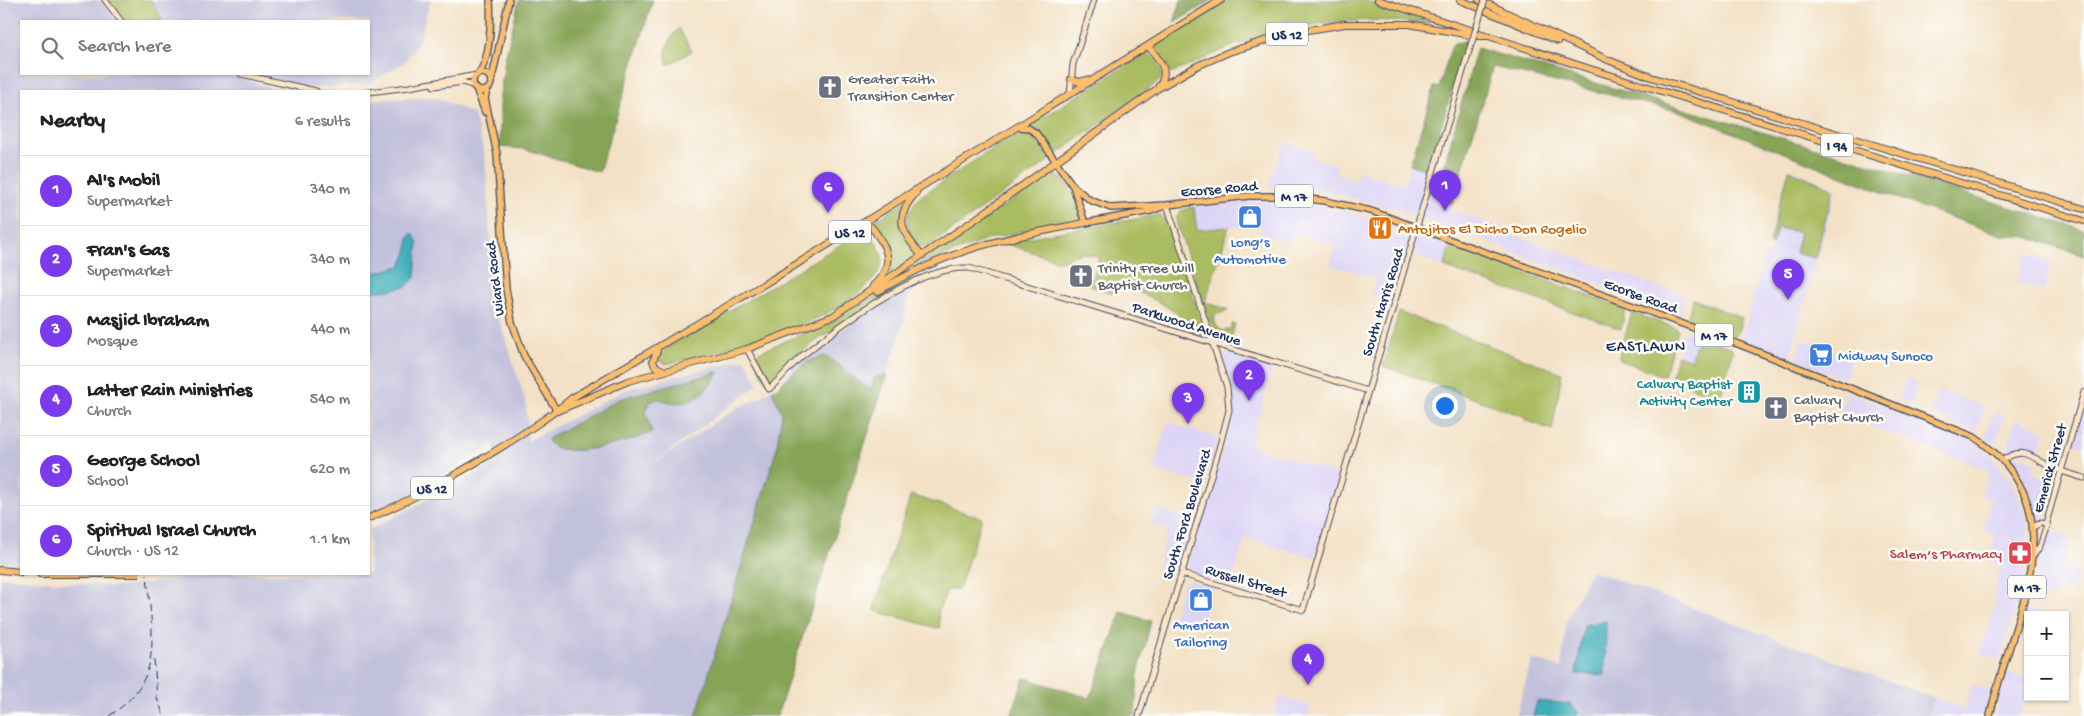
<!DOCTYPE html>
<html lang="en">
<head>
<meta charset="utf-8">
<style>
  body { margin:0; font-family:"Gochi Hand",sans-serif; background:#f2f2f2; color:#222 }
  .controls { position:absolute; right:15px; bottom:15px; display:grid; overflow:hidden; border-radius:0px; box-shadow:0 1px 4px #0004 }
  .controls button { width:45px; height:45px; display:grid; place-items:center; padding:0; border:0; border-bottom:1px solid #e0e0e0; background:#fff; color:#222; font:25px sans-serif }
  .you { position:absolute; left:1444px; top:405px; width:18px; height:18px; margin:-12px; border:4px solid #fff; border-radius:50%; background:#1a73e8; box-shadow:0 0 0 8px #1a73e833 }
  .badge { display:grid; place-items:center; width:32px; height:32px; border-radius:50%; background:#7c3aed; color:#fff; font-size:16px; font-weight:700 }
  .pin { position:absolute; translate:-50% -41px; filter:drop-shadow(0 1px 2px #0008) }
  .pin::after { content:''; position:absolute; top:26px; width:18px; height:15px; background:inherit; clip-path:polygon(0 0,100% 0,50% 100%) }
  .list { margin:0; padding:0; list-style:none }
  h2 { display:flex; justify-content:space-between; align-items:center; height:65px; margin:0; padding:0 20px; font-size:21px }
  h2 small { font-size:16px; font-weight:400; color:#767676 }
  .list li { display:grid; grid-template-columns:32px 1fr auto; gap:15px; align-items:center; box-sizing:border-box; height:70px; padding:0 20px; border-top:1px solid #e0e0e0 }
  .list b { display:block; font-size:19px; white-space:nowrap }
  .list p { margin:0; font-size:16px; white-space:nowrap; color:#767676 }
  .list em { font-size:16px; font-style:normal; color:#767676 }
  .icon { flex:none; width:28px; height:28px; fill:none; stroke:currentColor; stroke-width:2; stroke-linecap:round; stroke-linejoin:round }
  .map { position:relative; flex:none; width:2084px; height:716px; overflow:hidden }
  .search { position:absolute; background:#fff; box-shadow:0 1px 4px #0004; left:20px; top:20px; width:350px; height:55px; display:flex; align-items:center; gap:12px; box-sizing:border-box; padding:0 18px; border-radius:0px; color:#767676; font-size:19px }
  .panel { position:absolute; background:#fff; box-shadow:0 1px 4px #0004; left:20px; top:90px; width:350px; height:485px; border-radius:0px }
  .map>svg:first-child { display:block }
</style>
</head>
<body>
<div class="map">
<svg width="2084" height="716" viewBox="0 0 2084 716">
  <rect width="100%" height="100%" fill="#fdfcf7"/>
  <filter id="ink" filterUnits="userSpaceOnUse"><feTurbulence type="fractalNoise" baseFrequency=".02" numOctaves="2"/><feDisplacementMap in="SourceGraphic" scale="10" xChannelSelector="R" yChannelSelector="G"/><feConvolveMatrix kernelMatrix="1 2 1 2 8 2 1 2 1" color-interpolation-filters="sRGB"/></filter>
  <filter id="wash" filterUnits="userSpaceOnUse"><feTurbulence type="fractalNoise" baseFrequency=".0096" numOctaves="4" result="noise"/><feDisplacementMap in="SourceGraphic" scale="20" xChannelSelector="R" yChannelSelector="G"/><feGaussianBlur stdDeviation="1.12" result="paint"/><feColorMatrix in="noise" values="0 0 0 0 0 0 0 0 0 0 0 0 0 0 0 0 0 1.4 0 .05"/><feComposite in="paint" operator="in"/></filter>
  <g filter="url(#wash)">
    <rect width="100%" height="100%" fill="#f3e1c5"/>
    <path fill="#ddd5f6" d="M1284,142L1313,151L1311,158L1338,165L1335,174L1356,180L1359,171L1404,185L1410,165L1428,170L1421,194L1452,204L1451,210L1505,229V232L1685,296L1680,314L1397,209L1323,191L1268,187Z
      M1789,168L1835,188L1836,191L1789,358L1744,341L1742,337L1764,258L1772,250L1768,242Z
      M1257,201L1309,204L1377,219L1450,246L1444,267L1406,252L1391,303L1371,296L1376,278L1330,265L1336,245L1292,232L1288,242L1260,233L1262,226L1257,225L1197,230L1194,207Z
      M2025,254L2052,262L2044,291L2017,283Z
      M1684,332L1699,336L1691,360L1677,355Z
      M1802,340L1852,359L1846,377L1841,378L1798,361L1797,357Z
      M1230,353L1268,364L1273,368L1250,446L1340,475L1315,558L1245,538L1230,587L1193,575L1188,565L1232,420L1233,393L1223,358L1225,354Z
      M1906,378L1918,382L1911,405L1899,401Z
      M1939,390L1984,407L1976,432L1931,413Z
      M1851,393L1967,438L1990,455L2012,482L2027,521L2029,552L2026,572L2000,660L1980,653L1997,598L1993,596L2001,566L1988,561L1996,536L1982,530L1991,500L1981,496L1989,470L1840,415L1846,395Z
      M2084,401V447L2072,443Z
      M1994,412L2005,415L1994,445L1984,437Z
      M2016,419L2045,431L2038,455L2019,449L2007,451Z
      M1168,422L1218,438L1204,484L1153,469Z
      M2020,456L2036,462L2032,473L2056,481L2043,522L2037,520L2026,487L2013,466L2014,458Z
      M1156,508L1193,522L1177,568L1158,564L1168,529L1151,524Z
      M2047,530L2071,537L2062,569L2079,574L2074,592L2057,586L2054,597L2031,590Z
      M1191,580L1212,586L1199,628L1172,619L1183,584Z
      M2028,609L2048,615H2028V635L2019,632L2024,613Z
      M2007,673L2028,679L2027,693L2020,716H1995Z
      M1972,684L1990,692L1985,716H1928L1934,698L1965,709Z
      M1280,696L1311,706L1308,716H1274Z"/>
    <path fill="#c2c1dc" d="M0,0H101L117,21H21V74H226L281,91H21V565L0,562Z
      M151,0H431L418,43L404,63L367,85L309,88L252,74H369V21H162Z
      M434,97L474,114L485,157L495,307L526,402L528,441L627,389L745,359L758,384L650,466L736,408L755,400L779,385L799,361L813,351L871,309L912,286L904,314L906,316L777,716H0V577L120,587L211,574H369V530L498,462L494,444L419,491L369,515V100Z
      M1591,570L1934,698L1928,716H1516L1532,659L1561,668L1567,620Z"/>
    <path fill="#aabc60" stroke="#62765f" d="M109,0H151L162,21H126Z
      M1229,0H1364L1431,23L1371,20L1323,23L1292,29L1235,45L1170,74L1169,68L1153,47Z
      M679,28L692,51L668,65C662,53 670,37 679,28Z
      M1146,53C1156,57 1161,67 1162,77L1158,82L1056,155L1041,133L1031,125Z
      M1020,134L1033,137L1050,160L935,242L926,247L919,246L910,233L907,221L908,213L918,198L1000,144Z
      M1789,170L1834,189L1815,258L1795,253L1800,232L1777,228L1772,246L1769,243Z
      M1052,174C1070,177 1077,205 1081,220L992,238L913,267Z
      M906,201C895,228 900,232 917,254L886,276C897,255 884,240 872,223Z
      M1194,207L1197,230L1229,227L1205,302L1229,310L1215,315C1214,323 1216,327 1223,331L1230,329L1233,323L1235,325L1229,347L1216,340L1176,221C1178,210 1184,209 1194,207Z
      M1159,215L1168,222L1204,329L1202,336L1191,335L1193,327C1171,306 1145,293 1116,284L1112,293L1090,286L1099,262L1097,256L1082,253L1060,261L1001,242Z
      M865,230C871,234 876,242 879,248C900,282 813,322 787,331C748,345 707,354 666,364L659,361L660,355L666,349Z
      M1450,246L1623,308L1625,311L1621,329L1444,267Z
      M910,276L913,280L820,338L794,358L773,382H767C762,373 753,362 759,352L833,321Z
      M1693,299L1742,318L1737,335L1733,337L1689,320L1688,317Z
      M1399,312L1562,373L1552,430L1525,420L1526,417L1383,366Z
      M1632,313L1674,327L1678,330L1664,376L1620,360L1619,356Z
      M1699,336L1732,348L1733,351L1721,395L1718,397L1671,379L1677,355L1691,360Z
      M911,495L982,518L959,589L947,590L938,612L940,627L937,628L876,611L874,608Z"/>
    <path fill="#87a456" stroke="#516a5a" d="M519,0H653L599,172L525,149L500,147V95L505,59Z
      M1181,0H1212L1174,23Z
      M1467,40L1428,170L1410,165L1434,87L1439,88L1452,45Z
      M1477,48L1870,164L2084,230V256L2028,237L2001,235L1902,200L1681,112L1493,67L1452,204L1435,198Z
      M824,356C842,364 853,381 871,389L875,378L887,375L777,716H696L776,451L782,413L772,391L808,361Z
      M717,372L719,373C701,397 690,410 659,399L649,402L646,413L652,432C633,441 563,462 548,442L549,438L619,399Z
      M1121,612L1151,621L1138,674L1135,716H1011L1024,678L1090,698Z"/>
    <path fill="#3fafb9" stroke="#2d6f8c" d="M413,233L418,243L415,278L407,286L390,290L369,292V274L401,266L407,252L409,236Z
      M1606,621L1605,675L1576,674L1584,625Z
      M1537,701L1571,704L1578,712L1577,716H1533Z"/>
  </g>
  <g filter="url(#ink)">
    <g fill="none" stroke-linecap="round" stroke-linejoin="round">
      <defs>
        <path id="secondary" d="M105,0L121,21
          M241,74L316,91
          M434,86L463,82L474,86
          M369,92L409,87L477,75
          M1070,94L1073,64L1094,0
          M747,349L769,389C781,379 790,366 802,356C841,324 917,266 969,268L1368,391
          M2002,461C2024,444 2033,459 2053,468C2063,472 2074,475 2084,478
          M2046,523L2084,392
          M2033,527L2041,523L2047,525L2040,546L2033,556
          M1182,574L1303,610L1469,51
          M1139,716L1220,445L1229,410L1227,387L1167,205"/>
        <path id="primary" d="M473 82a9 9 0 1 1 18 0a9 9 0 1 1-18 0Z
          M478,74C491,59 491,20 490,0
          M491,83L509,0
          M476,88L485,112
          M487,90L485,98L497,154L506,289L512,322L524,356L557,411
          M1019,127L1028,128L1036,133L1073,186L1085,223L1151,211L1167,205
          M1073,186L1090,200L1111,208L1167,205L1249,196H1286L1325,201L1371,211L1738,344L1974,437C2084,509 2010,619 1990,716"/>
        <path id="highway" d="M1378,0L1590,69L2084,221
          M1460,0L1558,41
          M1479,0L1608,60L1651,77L2084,209
          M1148,46C1158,59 1171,70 1159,86
          M1071,79L1079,82L1087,80
          M916,193C892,218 903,233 921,255
          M864,223C871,225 874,230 878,236C892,255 890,270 873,286
          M877,292C948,249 1004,238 1085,223
          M657,351L653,361L655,366L663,370
          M557,411L628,381L747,349L833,316L977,218L1157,89L1197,66L1229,52L1290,33L1345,24H1409L1476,36H1490
          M369,518C410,501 448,479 487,456C516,438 546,420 572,398L776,277L1221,0
          M0,570L21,572
          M40,574H136"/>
      </defs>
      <use href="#secondary" stroke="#3b4a6d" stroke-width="7"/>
      <use href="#primary" stroke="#3b4a6d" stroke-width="8"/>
      <use href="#highway" stroke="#3b4a6d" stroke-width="8"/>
      <use href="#secondary" stroke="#fde5c5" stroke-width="5"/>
      <use href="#primary" stroke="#fabe6d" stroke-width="5.5"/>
      <use href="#highway" stroke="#fabe6d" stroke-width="6"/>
      <path stroke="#1b2f5e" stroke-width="1" stroke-dasharray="8 4" stroke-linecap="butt" d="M154,659L157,698L164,716
        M109,716C167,678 151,633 147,574"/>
      <defs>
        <path id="secondary-bridge" d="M1469,51L1485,0"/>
      </defs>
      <use href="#secondary-bridge" stroke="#3b4a6d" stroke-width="7" stroke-linecap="butt"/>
      <use href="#secondary-bridge" stroke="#fde5c5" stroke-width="5"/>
    </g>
  </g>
  <defs>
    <symbol id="church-square" viewBox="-11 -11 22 22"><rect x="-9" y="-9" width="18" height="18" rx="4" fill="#6b7280" stroke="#fdfcf7"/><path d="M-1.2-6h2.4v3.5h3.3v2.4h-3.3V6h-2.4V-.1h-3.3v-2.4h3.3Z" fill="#fff"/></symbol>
    <symbol id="shop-square" viewBox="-11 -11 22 22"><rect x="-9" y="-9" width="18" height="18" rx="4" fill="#3f7fe0" stroke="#fdfcf7"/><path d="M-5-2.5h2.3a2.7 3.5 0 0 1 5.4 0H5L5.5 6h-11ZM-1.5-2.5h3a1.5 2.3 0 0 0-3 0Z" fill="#fff"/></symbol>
    <symbol id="restaurant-square" viewBox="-11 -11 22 22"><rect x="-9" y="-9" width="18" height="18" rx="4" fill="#e8710a" stroke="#fdfcf7"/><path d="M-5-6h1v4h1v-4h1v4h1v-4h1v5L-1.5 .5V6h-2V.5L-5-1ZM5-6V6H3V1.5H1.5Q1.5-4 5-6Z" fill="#fff"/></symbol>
    <symbol id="supermarket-square" viewBox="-11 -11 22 22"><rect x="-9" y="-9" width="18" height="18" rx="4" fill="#3f7fe0" stroke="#fdfcf7"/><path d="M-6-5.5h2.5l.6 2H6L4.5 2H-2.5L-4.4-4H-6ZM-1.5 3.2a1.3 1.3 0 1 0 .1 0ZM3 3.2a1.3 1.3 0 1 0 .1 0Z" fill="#fff"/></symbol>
    <symbol id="building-square" viewBox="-11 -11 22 22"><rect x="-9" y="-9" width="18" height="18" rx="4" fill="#0f9aa8" stroke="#fdfcf7"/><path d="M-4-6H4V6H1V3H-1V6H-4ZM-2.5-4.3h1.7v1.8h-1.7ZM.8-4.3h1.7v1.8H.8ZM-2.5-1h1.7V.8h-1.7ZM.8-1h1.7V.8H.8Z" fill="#fff"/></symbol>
    <symbol id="pharmacy-square" viewBox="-11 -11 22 22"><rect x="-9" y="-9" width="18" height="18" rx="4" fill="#e0444e" stroke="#fdfcf7"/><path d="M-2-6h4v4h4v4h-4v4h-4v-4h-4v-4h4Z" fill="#fff"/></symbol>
  </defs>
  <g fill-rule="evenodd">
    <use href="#church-square" x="816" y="73" width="28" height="28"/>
    <use href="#shop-square" x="1236" y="203" width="28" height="28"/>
    <use href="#restaurant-square" x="1366" y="214" width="28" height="28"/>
    <use href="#church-square" x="1067" y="262" width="28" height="28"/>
    <use href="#supermarket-square" x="1807" y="341" width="28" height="28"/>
    <use href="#building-square" x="1735" y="378" width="28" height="28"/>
    <use href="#church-square" x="1762" y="394" width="28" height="28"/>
    <use href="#pharmacy-square" x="2006" y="539" width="28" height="28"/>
    <use href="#shop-square" x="1187" y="586" width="28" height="28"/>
  </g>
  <g text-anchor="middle" stroke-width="5" stroke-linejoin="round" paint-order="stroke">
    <g fill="#fdfcf7" stroke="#5f6c8c" stroke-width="1">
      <rect x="1266" y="22.5" width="42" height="23" rx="4"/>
      <rect x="1821" y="133.5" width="32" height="23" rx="4"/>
      <rect x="1275" y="184.5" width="38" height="23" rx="4"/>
      <rect x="829" y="220.5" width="42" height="23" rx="4"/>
      <rect x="1695" y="323.5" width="38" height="23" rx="4"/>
      <rect x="411" y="476.5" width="42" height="23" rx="4"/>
      <rect x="2008" y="575.5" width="38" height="23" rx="4"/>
    </g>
    <g font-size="14" font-weight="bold" fill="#1b2f5e">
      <text x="1287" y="39">US 12</text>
      <text x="1837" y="150">I 94</text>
      <text x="1294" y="201">M 17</text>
      <text x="850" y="237">US 12</text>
      <text x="1714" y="340">M 17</text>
      <text x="432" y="493">US 12</text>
      <text x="2027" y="592">M 17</text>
    </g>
    <g font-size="15" fill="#5b616d" stroke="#fdfcf7" text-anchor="start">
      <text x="848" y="83">Greater Faith<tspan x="848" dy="17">Transition Center</tspan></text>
      <text x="1098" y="272">Trinity Free Will<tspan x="1098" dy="17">Baptist Church</tspan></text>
      <text x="1794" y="404">Calvary<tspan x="1794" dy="17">Baptist Church</tspan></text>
    </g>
    <g font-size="15" fill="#1b2f5e" stroke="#fdfcf7">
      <text transform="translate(1219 188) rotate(-5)" y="5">Ecorse Road</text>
      <text transform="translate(494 279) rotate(-97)" y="5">Wiard Road</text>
      <text transform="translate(1641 295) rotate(20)" y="5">Ecorse Road</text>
      <text transform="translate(1382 302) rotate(-73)" y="5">South Harris Road</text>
      <text transform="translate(1187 323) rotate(18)" y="5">Parkwood Avenue</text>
      <text transform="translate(2049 468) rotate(-74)" y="5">Emerick Street</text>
      <text transform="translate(1186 514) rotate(-73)" y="5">South Ford Boulevard</text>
      <text transform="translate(1246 580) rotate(17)" y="5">Russell Street</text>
    </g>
    <g font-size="15" fill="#c56008" stroke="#fdfcf7" text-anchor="start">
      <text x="1398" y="233">Antojitos El Dicho Don Rogelio</text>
    </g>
    <g font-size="15" fill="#366cbe" stroke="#fdfcf7">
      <text x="1250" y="246">Long’s<tspan x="1250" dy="17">Automotive</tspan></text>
      <text x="1838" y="360" text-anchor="start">Midway Sunoco</text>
      <text x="1201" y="629">American<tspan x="1201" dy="17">Tailoring</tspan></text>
    </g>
    <g font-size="15" fill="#0d838f" stroke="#fdfcf7" text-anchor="end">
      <text x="1732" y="388">Calvary Baptist<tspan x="1732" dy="17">Activity Center</tspan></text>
    </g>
    <g font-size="15" fill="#be3a42" stroke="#fdfcf7" text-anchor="end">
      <text x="2002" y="558">Salem’s Pharmacy</text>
    </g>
    <g font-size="16" letter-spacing="1" fill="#1b2f5e" stroke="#fdfcf7">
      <text x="1646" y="351">EASTLAWN</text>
    </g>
  </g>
</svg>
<div class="controls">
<button>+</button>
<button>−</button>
</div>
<div class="you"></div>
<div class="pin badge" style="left:1445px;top:211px">1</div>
<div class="pin badge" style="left:1249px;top:401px">2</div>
<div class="pin badge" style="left:1188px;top:424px">3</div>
<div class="pin badge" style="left:1308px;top:685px">4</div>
<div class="pin badge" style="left:1788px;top:300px">5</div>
<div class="pin badge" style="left:828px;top:213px">6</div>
<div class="search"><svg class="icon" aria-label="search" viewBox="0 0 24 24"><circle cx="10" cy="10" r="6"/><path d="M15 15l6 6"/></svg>Search here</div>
<section class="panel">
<h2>Nearby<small>6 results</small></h2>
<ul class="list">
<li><span class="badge">1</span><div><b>Al's Mobil</b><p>Supermarket</p></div><em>340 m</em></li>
<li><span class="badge">2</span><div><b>Fran's Gas</b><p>Supermarket</p></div><em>340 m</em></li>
<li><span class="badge">3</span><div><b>Masjid Ibraham</b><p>Mosque</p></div><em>440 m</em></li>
<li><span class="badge">4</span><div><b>Latter Rain Ministries</b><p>Church</p></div><em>540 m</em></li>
<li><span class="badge">5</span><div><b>George School</b><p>School</p></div><em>620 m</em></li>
<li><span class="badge">6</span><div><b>Spiritual Israel Church</b><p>Church · US 12</p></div><em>1.1 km</em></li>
</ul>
</section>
</div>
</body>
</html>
